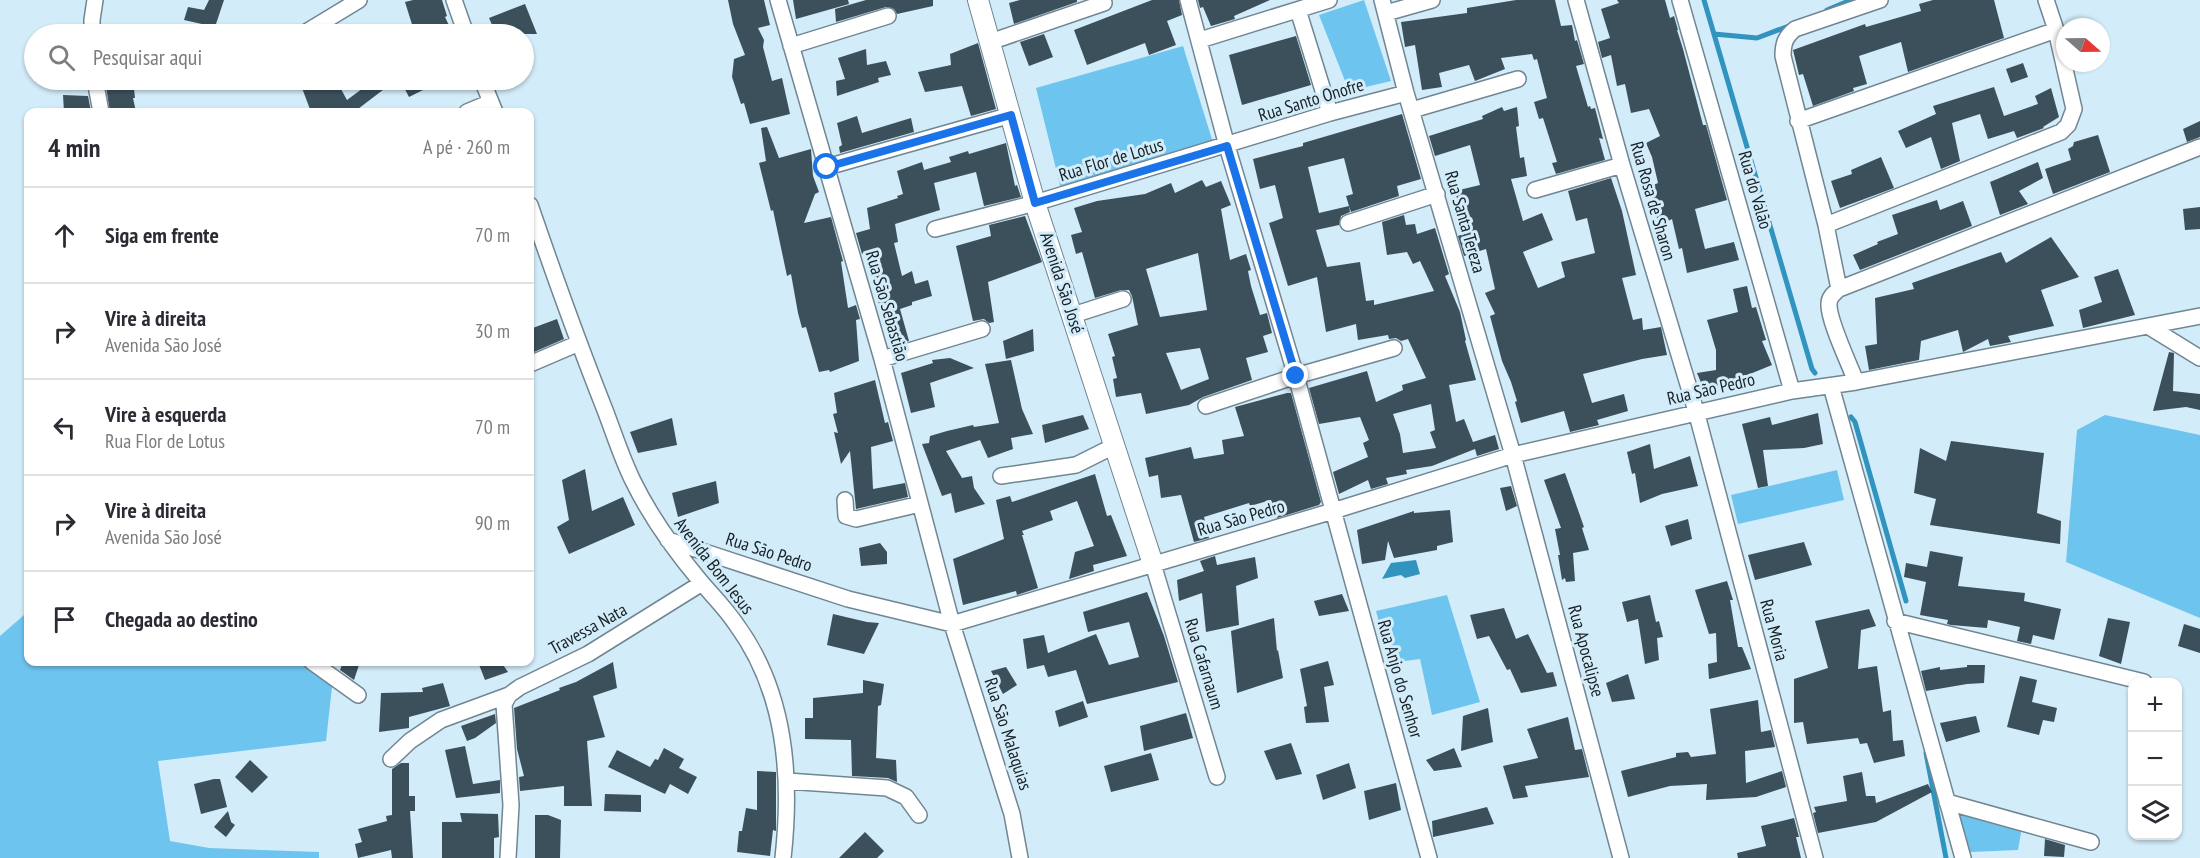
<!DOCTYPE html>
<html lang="pt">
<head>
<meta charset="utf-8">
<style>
  body { margin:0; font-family:"PT Sans Narrow",sans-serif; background:#f2f2f3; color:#2b2b33 }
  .controls { position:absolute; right:18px; bottom:18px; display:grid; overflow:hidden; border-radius:12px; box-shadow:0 2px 4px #0004 }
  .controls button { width:54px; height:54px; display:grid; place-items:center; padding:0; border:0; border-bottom:2px solid #e1e1e2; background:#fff; color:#2b2b33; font:30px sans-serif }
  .compass { position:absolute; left:2056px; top:18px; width:54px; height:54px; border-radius:50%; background:#fff; box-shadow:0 2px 4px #0004; rotate:110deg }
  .stop { position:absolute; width:18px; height:18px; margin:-14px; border:4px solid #1a73e8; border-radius:50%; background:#fff }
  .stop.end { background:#1a73e8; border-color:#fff; box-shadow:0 2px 6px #0008 }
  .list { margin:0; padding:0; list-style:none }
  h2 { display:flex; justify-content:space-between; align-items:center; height:78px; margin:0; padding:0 24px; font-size:26px }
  h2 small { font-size:20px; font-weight:400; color:#7c7c81 }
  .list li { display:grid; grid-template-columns:39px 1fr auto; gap:18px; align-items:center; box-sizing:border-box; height:96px; padding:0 24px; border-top:2px solid #e1e1e2 }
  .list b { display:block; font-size:22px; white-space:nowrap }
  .list p { margin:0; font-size:20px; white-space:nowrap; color:#7c7c81 }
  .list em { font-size:20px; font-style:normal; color:#7c7c81 }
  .icon { flex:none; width:33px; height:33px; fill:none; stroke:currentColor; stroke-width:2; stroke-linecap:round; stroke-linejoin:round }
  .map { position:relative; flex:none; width:2200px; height:858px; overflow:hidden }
  .search { position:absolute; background:#fff; box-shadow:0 2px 4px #0004; left:24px; top:24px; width:510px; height:66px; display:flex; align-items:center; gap:15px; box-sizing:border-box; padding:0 21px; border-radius:33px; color:#7c7c81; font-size:22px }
  .panel { position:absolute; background:#fff; box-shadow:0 2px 4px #0004; left:24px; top:108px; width:510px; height:558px; border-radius:12px }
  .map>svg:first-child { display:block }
</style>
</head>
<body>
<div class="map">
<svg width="2200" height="858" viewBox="0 0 2200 858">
  <rect width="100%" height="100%" fill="#d3ecf9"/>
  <path fill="#6dc4ee" d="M1364,0L1391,81L1349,91L1319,15Z
    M1183,46L1215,149L1061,189L1036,88Z
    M2105,415L2200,435V618L2066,562L2077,430Z
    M1837,470L1844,500L1738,524L1731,495Z
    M1447,595L1480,702L1432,715L1420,659L1390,663L1376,611Z
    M24,615H28V662H318L333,678L326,741L158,761L170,841L209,848L319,852V858H0V636Z
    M1967,809L2022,827L2018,850L1970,852L1960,817Z"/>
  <path fill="#3194bf" d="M1416,560L1420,574L1405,578L1401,575L1382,579L1391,563Z"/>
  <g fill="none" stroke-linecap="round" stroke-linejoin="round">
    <path stroke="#3194bf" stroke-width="5" d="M1704,0L1812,369L1815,373
      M1827,10L1851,0
      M1714,34L1757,38L1794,24
      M1851,417L1855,422L1906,601
      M1926,753L1946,858"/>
  </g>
  <path fill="#3b505b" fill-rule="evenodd" d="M209,0H224L215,27L184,20L188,7L204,10Z
    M413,0H442L447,16L445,17L453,34H415L405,2Z
    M728,0H764L770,25L758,28L764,40L763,47L772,81L782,78L790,114L750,124L744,103L741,104L732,77L734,59L745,55L733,24Z
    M793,0H848L849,4L796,19Z
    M866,0H933V6L897,14L894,9L886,7L836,22L835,9Z
    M1020,0H1077V2L1014,24L1009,3Z
    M1152,0H1179L1182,15L1167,21L1176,45L1149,55L1145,43L1087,65L1074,30Z
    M1198,0H1270L1234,16L1235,19L1211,26L1203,7L1200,8Z
    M1516,0H1555L1561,26L1572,25L1575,41L1577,40L1584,64L1576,66L1588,107L1590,106L1591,109L1595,108L1603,139L1599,138L1605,160L1556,174L1552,163L1557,162L1543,118L1539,119L1534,102L1547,98L1537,59L1534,60L1532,54L1501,58L1505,69L1475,81L1469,65L1439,73L1442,87L1422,90L1415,45L1405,47L1401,22L1467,13V8Z
    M1617,0H1665L1670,18L1674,16L1678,30H1677L1683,49L1703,125H1706L1727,200L1695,209L1705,249L1734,242L1739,260L1687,273L1682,248L1679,249L1672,219L1660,225L1645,189L1658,183L1652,157L1646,143L1660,136L1649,109L1631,113L1625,84L1617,86L1611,55L1602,58L1598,42L1610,38L1601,9L1619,3Z
    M1933,0H1994L2004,38L1908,72L1901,42L1859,56L1867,84L1853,88L1854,91L1813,106L1803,74L1799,75L1793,50L1865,24L1866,27L1921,11L1919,4Z
    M525,4L537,34H496L489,18Z
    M1044,34L1053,57L1029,66L1020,42Z
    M1296,36L1311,85L1242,105L1229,55Z
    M978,43L996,109L971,116L962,86L925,92L918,72L951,65L950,54Z
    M866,49L867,65L886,61L891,75L878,78L879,82L837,96L836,81L845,79L838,58Z
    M2023,63L2028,77L2011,83L2006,69Z
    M105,80H133L135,98H133L136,112H110Z
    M299,80H336L347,100L374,80H396L354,112H311Z
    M400,80H443L409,97Z
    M1994,87L2004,116L2038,104L2035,96L2051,88L2059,117L2043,127L2044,128L2017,138L2014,131L1988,139L1980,114L1952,123L1960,161L1941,169L1931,137L1906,148L1898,131L1936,114L1933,106Z
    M63,95L88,96L91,112H64Z
    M1502,107L1504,111L1517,107L1519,126L1516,127L1520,158L1524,157L1527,176L1511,179L1523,221L1542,213L1553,240L1523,252L1538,288L1565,277L1561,262L1595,253L1587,218L1576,221L1568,191L1611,178L1622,211L1636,275L1622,278L1633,320L1642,318L1643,330L1661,327L1667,355L1642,359L1583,374L1592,403L1624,394L1628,411L1597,420L1599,425L1570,432L1564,411L1521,423L1515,402L1517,401L1511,382L1502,361L1490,316L1495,314L1485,293L1495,289L1486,249L1464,256L1458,236L1466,233L1455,191L1480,185L1470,145L1435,156L1429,136L1483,119L1482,116Z
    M1402,114L1421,179L1397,186L1399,196L1351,212L1349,206L1350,212L1341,216L1339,225L1316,230L1327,267L1360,262L1366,301L1374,300V305L1434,291L1420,261L1413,264L1407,252L1387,255L1382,222L1404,215L1406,225L1415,224L1417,234L1435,228L1449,274L1445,276L1460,312L1466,340L1465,341L1476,380L1449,385L1456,422L1464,419L1473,442L1495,435L1499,449L1477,456L1475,449L1432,466L1406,470L1407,474L1386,478L1388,484L1371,489L1368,480L1339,494L1333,472L1368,457L1363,443L1369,440L1360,417L1319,424L1309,388L1367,371L1376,402L1403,390L1402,385L1426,378L1408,339L1401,341L1396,338L1389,339L1388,335L1358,340L1356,324L1326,332L1317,277L1288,286L1269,223L1283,218L1275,185L1260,189L1253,159L1303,146V143ZM1344,158L1353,194L1346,196L1349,206L1319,213L1308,167ZM1431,404L1435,430L1430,432L1436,448L1403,453L1400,434L1393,414Z
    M857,116L862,133L911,118L914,132L840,153L839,147L842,145L837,123Z
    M2200,121V137L2187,142L2183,129Z
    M767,127L779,158L811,149L813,176L819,192L815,194L804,223L831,217L843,261L841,262L843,275L848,308L856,305L860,319L856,320L859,361L830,372L829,370L819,372L806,327L802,328L798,313L791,274L787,276L773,210L771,211L759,163L766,161L761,128Z
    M2098,135L2110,172L2053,194L2045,169L2071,160L2068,149L2073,146L2074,142Z
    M1006,143L1015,186L1017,185L1021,197L984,206L976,172L934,183L940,210L895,224L898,242L894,243L902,276L912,271L915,284L928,280L932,296L912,302V305L900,309L909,341L895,345L886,313L884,309L880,310L869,252L862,254L856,233L870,229L867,208L898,198L897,196L903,194L897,171L922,162L924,170L951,162L949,157L968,151L969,154Z
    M1881,157L1894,188L1840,208L1831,181L1852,174L1851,170Z
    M2038,162L2043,178L2019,191L2028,204L2000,215L1990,182Z
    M1202,180L1206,187L1221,181L1231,205L1221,209L1230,260L1246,254L1251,270L1248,271L1251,286L1260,315L1267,313L1272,333L1263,336L1268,352L1246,358L1252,380L1203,397L1189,405L1146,414L1141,393L1116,397L1113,379L1117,378L1112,357L1115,356L1108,334L1138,325L1132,296L1129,290H1121L1095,298L1082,252L1076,254L1071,235L1082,232L1074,208L1097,201L1145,194L1171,183L1175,193ZM1198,253L1207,310L1160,317L1146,269ZM1200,348L1209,379L1181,390L1166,353Z
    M1937,200L1940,210L1963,201L1972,226L1860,270L1853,255L1878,244L1877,242L1898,234L1892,215Z
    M2200,207V229L2185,230L2183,209Z
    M1025,216L1042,262L988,282L994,322L989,323L984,319L973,321L956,246L991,236L989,225Z
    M2051,237L2079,277L2041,290L2054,326L2008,336L2011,342L1990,346L1988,339L1963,352L1958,330L1921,341L1919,360L1869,370L1865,346L1877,344L1875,298L1914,289L1912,283L2001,252L2006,263Z
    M2118,269L2135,315L2083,328L2079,310L2102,302L2094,277Z
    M1747,286L1752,308L1756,307L1766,340L1762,341L1772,365L1713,389L1702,385L1697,373L1716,370V350L1707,320L1738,312L1733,289Z
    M557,319L564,339L534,352L530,329Z
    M1033,329L1034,351L1006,359L1003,341Z
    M2169,352L2174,353L2173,391L2200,394V410L2186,407L2153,411Z
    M950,358L974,368L930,383L935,407L911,413L901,373L933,363L932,360Z
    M1011,360L1022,409L1033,434L1011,438L1013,449L988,458L980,440L946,451L962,478L972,476L974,488L985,504L955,513L951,493L942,496L922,444L929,443L930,436L947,431L973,425L974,427L999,423L985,364Z
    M875,380L885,423L888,422L893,441L871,447L873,489L905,483L908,497L856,509L850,451L841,464L834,432L838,433L833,414L837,413L834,393Z
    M1287,393H1291L1321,502L1319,505L1277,518L1271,500L1250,506L1249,503L1204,517L1209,538L1194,542L1181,495L1161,498L1158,475L1149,477L1145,458L1191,447L1194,459L1224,454L1222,440L1244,436L1235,407Z
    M1818,413L1823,444L1804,448L1763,450L1768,486L1758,488L1742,424L1770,417L1772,425Z
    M1083,415L1089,429L1045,443L1042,425Z
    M672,418L677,445L638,453L630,432Z
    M1951,441L2044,453L2037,513L2061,521L2060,544L1930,525L1936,499L1914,493L1920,448L1946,461Z
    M1650,444L1654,469L1690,456L1698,486L1662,494L1640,503L1635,473L1632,474L1627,452Z
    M585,469L592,511L623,497L635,525L569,554L557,527L569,520L562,480Z
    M1565,473L1584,527L1582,528L1589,550L1573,553L1575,581L1566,582L1565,578L1562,580L1558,555H1560L1555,529L1561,528L1544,480Z
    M1095,474L1107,516L1111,515L1127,556L1093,565L1094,571L1069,579L1075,552L1094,546L1077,501L1050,511L1053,520L1022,531L1024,535H1022L1038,588L1017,595L1016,591L963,605L953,559L1004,539L996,500L1010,496L1012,502Z
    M716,481L719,503L678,517L672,493Z
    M1511,486L1517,506L1506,511L1500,488Z
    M1450,510L1453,542L1437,546V550L1394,558L1388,541L1385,560L1362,564L1357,530L1414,511V513Z
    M1688,519L1692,539L1671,546L1665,526Z
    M1804,542L1812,565L1755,580L1748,555Z
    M880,543L887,552V564L861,566L859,548Z
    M1930,551L1963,557L1958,586L2025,593L2024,601L2061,609L2054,640L2033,635L2031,644L2017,641L2020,627L1988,620L1987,628L1951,625L1947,624L1948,620L1920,615L1926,582L1904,577L1906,563L1927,567Z
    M1215,556L1217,565L1255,557L1258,578L1236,586L1239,625L1206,632L1202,593L1179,601L1177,580L1204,571L1200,561Z
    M1727,581L1733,600H1730L1738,647H1742L1751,669L1709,679L1708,664L1717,662L1716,633L1709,634L1695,590Z
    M1147,592L1164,636L1178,682L1087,704L1076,670L1048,677L1044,665L1027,669L1023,639L1044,635L1048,653L1096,634L1109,665L1139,657L1129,622L1088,632L1083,612Z
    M1342,594L1349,611L1319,616L1314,601Z
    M1650,595L1656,622L1659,621L1663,637L1657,638L1659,660L1645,664L1638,619L1627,622L1622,602Z
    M1504,608L1516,639L1528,634L1547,673L1553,672L1557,686L1521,693L1510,669L1507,670L1489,636L1477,639L1470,615Z
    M1869,609L1876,626L1861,630L1858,669L1877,666L1883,712L1891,710L1893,741L1903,740L1905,756L1874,763L1867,743L1860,744L1858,738L1807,744L1803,722L1794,723V679L1828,668L1815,621Z
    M833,614L867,622L879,623L864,654L827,645Z
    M1274,618L1277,651L1278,650L1283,678L1237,693L1231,631Z
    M2108,618L2130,622L2121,664L2099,656Z
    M2184,624L2200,629V653L2178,646Z
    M1328,661L1334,685L1324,687L1329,722L1306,723L1304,707L1307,706L1300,669Z
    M343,662H360L354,680L340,670Z
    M478,662H501L508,672L485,680Z
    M613,662L617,688L593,696L605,737L587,741L592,806H564V786L520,791L519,777L524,776L517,749L514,708L560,690L559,688L576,682Z
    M1967,665H1985L1984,683L1967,684L1926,691L1921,671L1940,667V670L1967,667Z
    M1006,667L1017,685L1003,694L991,671Z
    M1628,674L1635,699L1612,702L1606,683Z
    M2020,676L2037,680L2032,702L2057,708L2054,722L2043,720L2039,735L2007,727Z
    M863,680L884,684L881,705L878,706L876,758L896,760L897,782L888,778L852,776L851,740L805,739V718H813V698L863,693Z
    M443,683L450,706L409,717V728L379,732L381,693L423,692L422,688Z
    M1758,700L1761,732L1771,730L1775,747L1745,751L1746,783L1782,771L1786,787L1756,797L1706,800L1707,784L1670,786L1628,797L1621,771L1676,757V753L1688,752L1691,757L1716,754L1710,709Z
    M1083,701L1088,717L1059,727L1055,711Z
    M1488,708L1493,742L1461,751L1463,716Z
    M1186,713L1193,738L1144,751L1140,726Z
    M495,714L496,723L475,738L467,741L461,726Z
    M1976,716L1980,732L1946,742L1940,723Z
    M1568,717L1575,750L1582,749L1589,777L1525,786L1528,797L1513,799L1503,766L1538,758L1527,729Z
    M1291,743L1302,774L1276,780L1264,751Z
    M465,746L473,784L500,780V793L456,798L445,750Z
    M664,748L684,759L679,768L697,777L688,794L670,784L665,794L608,767L617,750L650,767L655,759L658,760Z
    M1454,748L1462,767L1434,771L1426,760Z
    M1151,753L1159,780L1111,792L1104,766Z
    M250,760L268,777L252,793L235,777Z
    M401,763H409V796H415V811H410L413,858H392L391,850L358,858L355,844L362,842L358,829L387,821L386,816L392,815V769Z
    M1349,763L1356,788L1323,800L1316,775Z
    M757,771L776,772V831L773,830L770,856L737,852L739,831H742L746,808L757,810Z
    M1862,772L1866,796H1875L1876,803L1928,784L1932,792L1876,822L1818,833L1813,813L1816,812L1814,807L1847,801L1843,776Z
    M214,779H220L227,807L201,814L194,784Z
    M1396,783L1401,810L1369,820L1364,791Z
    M605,794L641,795V812L604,811Z
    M1487,807L1494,824L1433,837L1432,821Z
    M228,811L231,822L235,825L226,837L214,827Z
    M460,813L498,814L499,837L494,838V858H442V822H462Z
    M535,815H548L561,820L560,858H535Z
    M1794,818L1799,837H1796L1801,858H1738L1737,853L1766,846L1761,826Z
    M865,832L884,851L877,858H839Z
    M2045,839L2065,845L2064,857L2044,856Z"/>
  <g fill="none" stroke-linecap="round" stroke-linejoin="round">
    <defs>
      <path id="minor" d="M454,0L466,34
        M778,0L882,359L952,624L1012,814L1020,858
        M1188,0L1227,146L1296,376L1429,858
        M1382,0L1406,93L1513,455L1621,858
        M1576,0L1622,165L1696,411L1815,858
        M1680,0L1792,391
        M1298,10L1330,113
        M1386,13L1432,0
        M92,34V20L95,0
        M303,34L359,0
        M1200,40L1329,0
        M990,42L1104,3
        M791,46L888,16
        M95,80L101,112
        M482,80L495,112
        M1412,110L1518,79
        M467,112L491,102
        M1798,121L2056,30
        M827,167L1011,115
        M1535,190L1622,165
        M530,205C553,272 577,339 603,405C613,430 621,457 633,481C651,518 675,551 701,582C713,596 726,609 736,624C786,692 792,777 783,858
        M1348,223L1437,194
        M1826,225L2061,132L2068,125L2074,109L2056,30L2046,0
        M935,229L1035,203L1330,113L1406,93
        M1839,289L1826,225L1783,56C1783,44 1785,37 1795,29L1880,0
        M1073,315L1123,299
        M2148,326L2200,316
        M882,359L982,329
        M530,364L579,343
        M1856,382C1850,365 1828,320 1829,304C1829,297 1834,293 1839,289L2200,147
        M1831,386L1963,858
        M1206,406L1296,376L1394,348
        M1001,476L1076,465L1114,446
        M845,500L846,516L856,519L920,504
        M668,540L848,599L952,624L1333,511L1513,455L1792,391L1856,382L2148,326L2200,358
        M1153,564L1217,777
        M1895,621L2144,682
        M312,662L358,695
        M391,759L410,741L441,720L509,695
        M787,781L887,788L906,797L919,815
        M1947,802L2091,842
        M508,858L511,805L504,704L509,695L520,687L588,654L702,583"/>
      <path id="tertiary" d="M978,0L1035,203L1153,564"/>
    </defs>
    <use href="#minor" stroke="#708692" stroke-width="18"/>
    <use href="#tertiary" stroke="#708692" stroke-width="22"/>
    <use href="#minor" stroke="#fff" stroke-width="15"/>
    <use href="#tertiary" stroke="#fff" stroke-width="20"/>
  </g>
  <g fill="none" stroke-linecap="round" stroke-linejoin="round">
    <path stroke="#1a73e8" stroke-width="8" d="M827,167L1011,115L1035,203L1227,146L1296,376"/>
  </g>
  <g text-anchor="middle" stroke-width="6" stroke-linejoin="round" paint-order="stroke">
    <g font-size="18" fill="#172025" stroke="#d3ecf9">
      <text transform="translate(1311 100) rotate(-17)" y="6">Rua Santo Onofre</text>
      <text transform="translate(1111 160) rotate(-17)" y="6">Rua Flor de Lotus</text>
      <text transform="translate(1755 190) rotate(74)" y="6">Rua do Valão</text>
      <text transform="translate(1653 201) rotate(74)" y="6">Rua Rosa de Sharon</text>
      <text transform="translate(1465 222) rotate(74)" y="6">Rua Santa Tereza</text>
      <text transform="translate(1062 283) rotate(72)" y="6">Avenida São José</text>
      <text transform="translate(887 306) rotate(74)" y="6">Rua São Sebastião</text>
      <text transform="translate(1711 389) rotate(-13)" y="6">Rua São Pedro</text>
      <text transform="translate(1241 518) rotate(-16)" y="6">Rua São Pedro</text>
      <text transform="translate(769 552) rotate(18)" y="6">Rua São Pedro</text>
      <text transform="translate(714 566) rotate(52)" y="6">Avenida Bom Jesus</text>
      <text transform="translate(588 629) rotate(-29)" y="6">Travessa Nata</text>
      <text transform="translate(1774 630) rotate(75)" y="6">Rua Moria</text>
      <text transform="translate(1586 651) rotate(75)" y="6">Rua Apocalipse</text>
      <text transform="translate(1204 664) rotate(73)" y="6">Rua Cafarnaum</text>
      <text transform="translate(1400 679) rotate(74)" y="6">Rua Anjo do Senhor</text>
      <text transform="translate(1008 734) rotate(72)" y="6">Rua São Malaquias</text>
    </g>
  </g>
</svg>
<div class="controls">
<button>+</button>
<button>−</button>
<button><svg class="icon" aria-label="layers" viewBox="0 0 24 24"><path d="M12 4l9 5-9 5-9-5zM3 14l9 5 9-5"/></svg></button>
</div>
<svg class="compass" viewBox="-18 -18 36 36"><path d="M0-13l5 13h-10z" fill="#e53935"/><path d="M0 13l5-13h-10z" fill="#7c7c81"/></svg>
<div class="stop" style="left:827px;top:167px"></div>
<div class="stop end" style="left:1296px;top:376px"></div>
<div class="search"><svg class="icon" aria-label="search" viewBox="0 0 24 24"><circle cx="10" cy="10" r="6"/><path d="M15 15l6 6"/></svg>Pesquisar aqui</div>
<section class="panel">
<h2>4 min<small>A pé · 260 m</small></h2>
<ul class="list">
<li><svg class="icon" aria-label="ahead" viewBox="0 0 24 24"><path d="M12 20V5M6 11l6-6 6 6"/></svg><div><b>Siga em frente</b></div><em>70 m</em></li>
<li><svg class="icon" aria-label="right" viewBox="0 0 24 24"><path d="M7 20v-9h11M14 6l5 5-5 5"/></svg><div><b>Vire à direita</b><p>Avenida São José</p></div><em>30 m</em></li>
<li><svg class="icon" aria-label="left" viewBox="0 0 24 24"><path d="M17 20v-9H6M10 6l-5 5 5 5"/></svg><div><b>Vire à esquerda</b><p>Rua Flor de Lotus</p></div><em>70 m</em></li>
<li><svg class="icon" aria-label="right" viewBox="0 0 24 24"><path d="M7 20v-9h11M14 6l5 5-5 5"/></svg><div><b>Vire à direita</b><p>Avenida São José</p></div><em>90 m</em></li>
<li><svg class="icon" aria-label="arrive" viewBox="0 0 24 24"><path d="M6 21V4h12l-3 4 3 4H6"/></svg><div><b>Chegada ao destino</b></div></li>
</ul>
</section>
</div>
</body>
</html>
